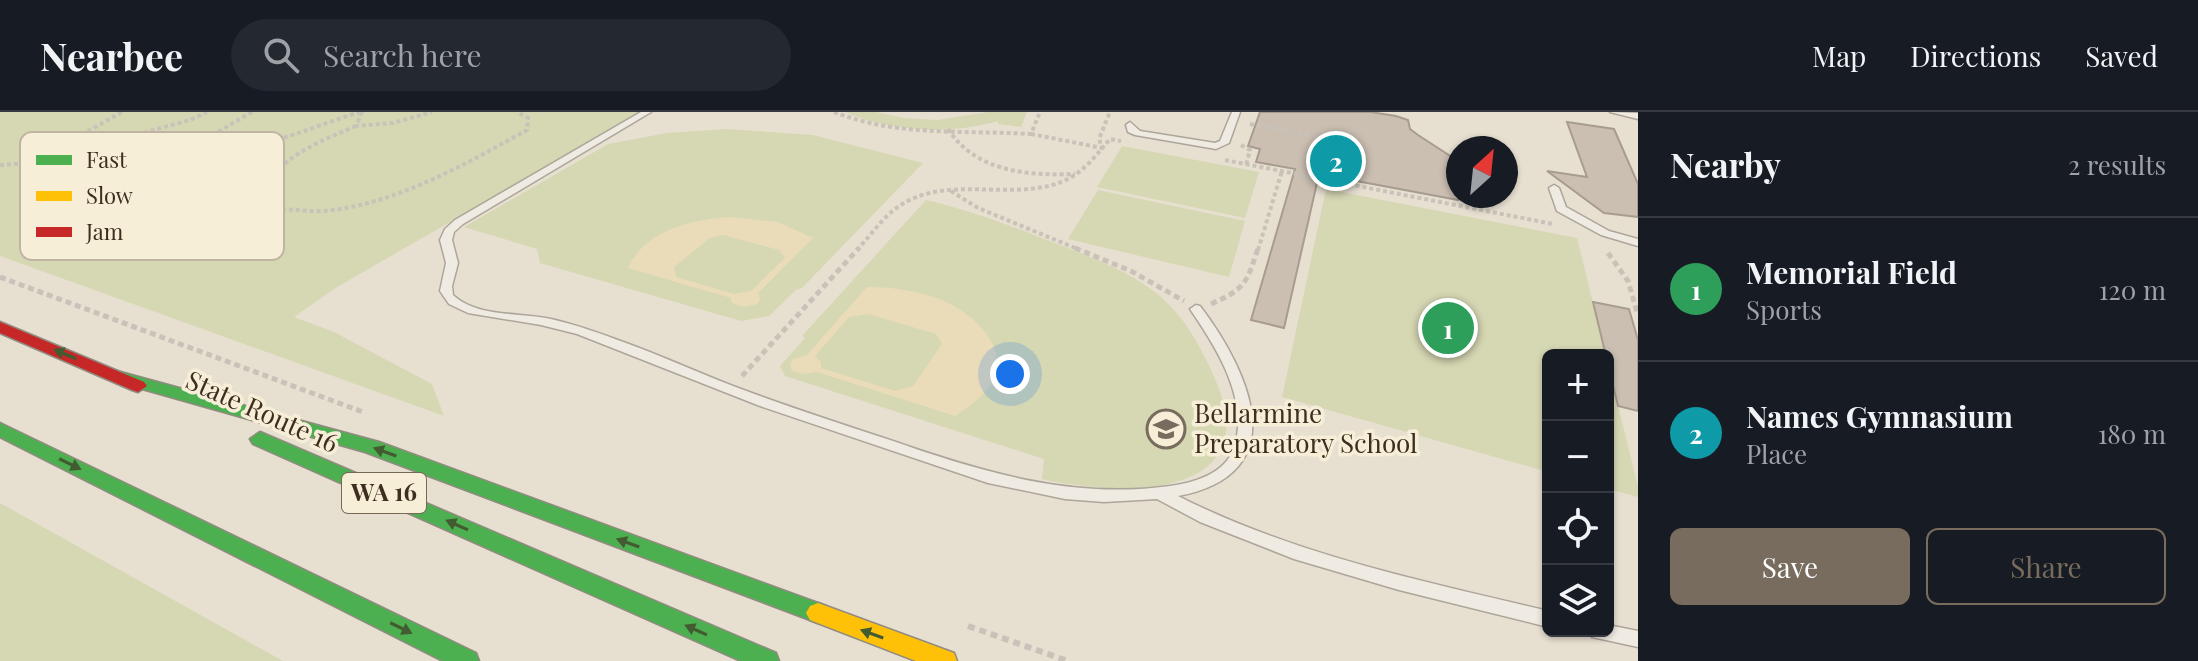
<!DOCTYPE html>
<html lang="en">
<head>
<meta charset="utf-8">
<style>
  body { margin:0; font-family:"Playfair Display",serif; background:#242831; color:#f1f3f6 }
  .controls { position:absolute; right:24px; bottom:24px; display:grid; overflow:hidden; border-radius:12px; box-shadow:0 2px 6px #0004 }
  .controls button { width:72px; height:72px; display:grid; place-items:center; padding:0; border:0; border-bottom:2px solid #363941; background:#171b24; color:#f1f3f6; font:40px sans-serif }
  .compass { position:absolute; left:1446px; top:24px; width:72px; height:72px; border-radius:50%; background:#171b24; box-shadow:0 2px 6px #0004; rotate:27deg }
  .you { position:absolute; left:1010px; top:262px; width:28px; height:28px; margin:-20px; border:6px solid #fff; border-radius:50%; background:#1a73e8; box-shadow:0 0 0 12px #1a73e833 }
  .badge { display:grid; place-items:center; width:52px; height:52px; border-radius:50%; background:#786c5e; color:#fff; font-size:26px; font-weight:700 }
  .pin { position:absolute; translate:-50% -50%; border:4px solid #fff; box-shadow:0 2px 8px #0006 }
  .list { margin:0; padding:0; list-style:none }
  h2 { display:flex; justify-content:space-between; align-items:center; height:104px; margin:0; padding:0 32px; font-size:34px }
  h2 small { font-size:26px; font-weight:400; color:#9ea1a6 }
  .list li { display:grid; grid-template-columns:52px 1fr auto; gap:24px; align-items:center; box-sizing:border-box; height:144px; padding:0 32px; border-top:2px solid #363941 }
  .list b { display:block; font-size:30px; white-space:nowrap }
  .list p { margin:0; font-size:26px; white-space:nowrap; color:#9ea1a6 }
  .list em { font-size:26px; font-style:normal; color:#9ea1a6 }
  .actions { display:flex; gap:16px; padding:24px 32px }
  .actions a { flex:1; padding:18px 0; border:2px solid #786c5e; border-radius:12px; text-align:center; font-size:28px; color:#786c5e }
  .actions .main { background:#786c5e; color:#fff }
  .icon { flex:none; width:44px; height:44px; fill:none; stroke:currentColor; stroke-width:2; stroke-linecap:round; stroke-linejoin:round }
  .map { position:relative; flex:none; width:1638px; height:549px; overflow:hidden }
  header { display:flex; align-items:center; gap:48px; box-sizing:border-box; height:112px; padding:0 40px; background:#171b24; border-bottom:2px solid #363941 }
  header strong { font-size:38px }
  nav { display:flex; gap:44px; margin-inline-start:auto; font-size:28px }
  .search { width:560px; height:72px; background:#242831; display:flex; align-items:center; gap:20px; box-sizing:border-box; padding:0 28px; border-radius:44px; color:#9ea1a6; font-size:30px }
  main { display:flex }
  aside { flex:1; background:#171b24 }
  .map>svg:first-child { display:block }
</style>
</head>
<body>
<header>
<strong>Nearbee</strong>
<div class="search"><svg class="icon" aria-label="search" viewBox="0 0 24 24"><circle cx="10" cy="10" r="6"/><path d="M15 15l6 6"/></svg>Search here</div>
<nav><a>Map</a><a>Directions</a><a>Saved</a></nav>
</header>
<main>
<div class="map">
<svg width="1638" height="549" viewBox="0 0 1638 549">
  <rect width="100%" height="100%" fill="#e7e0d1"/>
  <path fill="#d6d7b3" d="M0,0H642L337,175L294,205L334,220L432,272L444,304L0,144Z
    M845,0H876L904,6L937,8L988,0H1027L1021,15L998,12V9C950,23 891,20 845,0Z
    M726,17L813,23L923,51L802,176L796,178L769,204L741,209L540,151L537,137L464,115L608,32L667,21Z
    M1122,34L1259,60L1245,106L1097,75Z
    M1326,77L1577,126L1606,243H1548V360L1282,285Z
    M1098,78L1245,109L1229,165L1068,127Z
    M926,88C977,100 1016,116 1065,135C1098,148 1133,161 1161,185C1185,206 1199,232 1212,260C1273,389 1123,385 1042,367L1044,347L785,264L780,254L805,226L802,224Z
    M1608,252L1638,375V385L1608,377Z
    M0,391L283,549H0Z"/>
  <path fill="#eadcb9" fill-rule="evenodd" d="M730,105L778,110L813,126L758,181L760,187L757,192L744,195L732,191L731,186L628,156C646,117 691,108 730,105ZM723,123L779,138L785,146L751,179L734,182L676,165L674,155L710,126Z
    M867,175C890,175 912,178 934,185C964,195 1009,228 994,265C987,283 970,294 955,304L817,260L802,262L793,259L790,253L793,247L807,243ZM868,202L936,222L942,232L913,274L895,279L821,256V250L815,244L849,205Z"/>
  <path fill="#cbbfb2" stroke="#a89c90" stroke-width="2" d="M1260,0H1371L1396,4L1408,8L1410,17L1418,23L1458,49V88L1319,62L1284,216L1251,208L1295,57L1256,50L1260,37L1248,34Z
    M1567,10L1614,17L1638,72V105L1604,101L1547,59L1587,65Z
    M1593,190L1629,197L1638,228V299L1618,294Z"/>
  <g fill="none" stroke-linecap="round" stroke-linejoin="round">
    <defs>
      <path id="lane" d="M641,0H651L463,112L454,120L452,128L458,151L452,174L453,183C478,206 520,200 551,207C577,213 602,222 626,231C662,244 697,260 733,274C783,293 835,310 887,327C979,359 1071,388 1170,374C1193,371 1225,362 1234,336C1250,288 1216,235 1190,197L1196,193L1200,194C1250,260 1296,362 1178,384C1295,443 1422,469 1548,499V515L1399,478L1294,447L1200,410L1157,387L1104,390L1065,387L988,371L760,294L577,222L541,213L468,201L449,192L440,179L446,151L440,128L445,117L455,108Z
        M1232,0H1240L1229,31L1216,37L1135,23L1128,20L1126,13L1130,10L1140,19L1215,31L1220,29Z
        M1610,0L1638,1V7Z
        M1554,73L1559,76L1566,95L1609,119L1638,127V134L1601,123L1557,99L1549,76Z
        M1608,513L1638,519V535L1592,525L1590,519H1608Z"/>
      <path id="fast" d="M113,258L379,330L826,494L830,501L826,508L818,511L365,340L107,267L104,263L107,259Z
        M0,311L476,541L479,549H443L0,325Z
        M260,320L776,541L779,549H741L253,332L250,327Z"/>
      <path id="slow" d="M818,491L954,541L957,549H916L810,508L806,501L810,494Z"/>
      <path id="jam" d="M0,210L144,270L147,274L138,280L132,278L0,221Z"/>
    </defs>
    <use href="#lane" stroke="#ada599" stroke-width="3"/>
    <use href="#fast" stroke="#928b80" stroke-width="3"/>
    <use href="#slow" stroke="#928b80" stroke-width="3"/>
    <use href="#jam" stroke="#928b80" stroke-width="3"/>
    <path stroke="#c8c2b9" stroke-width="4" stroke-dasharray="4 3" stroke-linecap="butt" d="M252,0L180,42L176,56L246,39L359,0
      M362,0L356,14L393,11L432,0
      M834,0C898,25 963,18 1031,22L1040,0
      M1250,12L1315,24
      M356,14C319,30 279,44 261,83L275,97C292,97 308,100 325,99C396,92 466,52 527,18L528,6L517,0
      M948,17C976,60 1028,64 1075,62
      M1031,22L1102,36L1099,27L1110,0
      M1241,33L1250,38L1246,53
      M39,47L122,0
      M1225,48L1553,112
      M29,52L190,8L207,0
      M0,53L30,51
      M951,79L978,96L1080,138
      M255,129L272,117L275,97
      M857,138C869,125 881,108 895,97C946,58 1016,94 1070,66C1086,57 1098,41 1110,27L1121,29
      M1258,138L1282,59"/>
    <path stroke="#c8c2b9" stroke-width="5" stroke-dasharray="6 4" stroke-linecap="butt" d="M1075,136L1131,159L1184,189
      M1608,141L1628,169L1638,203
      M0,165L363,300
      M1211,192C1245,177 1247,171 1258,136
      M742,264L859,136"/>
    <path stroke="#c8c2b9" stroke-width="6" stroke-dasharray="7 5" stroke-linecap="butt" d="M968,514L1068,549"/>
    <use href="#lane" fill="#efebe3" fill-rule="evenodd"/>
    <use href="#fast" fill="#4caf50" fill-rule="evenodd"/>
    <use href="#slow" fill="#ffc107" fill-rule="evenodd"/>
    <use href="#jam" fill="#c62828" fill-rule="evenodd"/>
  </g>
  <defs><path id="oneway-solid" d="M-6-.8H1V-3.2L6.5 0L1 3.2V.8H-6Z" transform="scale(2)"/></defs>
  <g fill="#425b31">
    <use href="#oneway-solid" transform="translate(65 242) rotate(-157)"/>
    <use href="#oneway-solid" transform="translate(385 340) rotate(-160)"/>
    <use href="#oneway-solid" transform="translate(70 352) rotate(26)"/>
    <use href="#oneway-solid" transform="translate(457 413) rotate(-156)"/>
    <use href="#oneway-solid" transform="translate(628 431) rotate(-160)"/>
    <use href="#oneway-solid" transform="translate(401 516) rotate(26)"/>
    <use href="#oneway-solid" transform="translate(696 518) rotate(-156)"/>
    <use href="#oneway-solid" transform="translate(872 522) rotate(-160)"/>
  </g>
  <defs>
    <symbol id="school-ring" viewBox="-11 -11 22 22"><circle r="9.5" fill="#f7eed8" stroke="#786c5e" stroke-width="1.5"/><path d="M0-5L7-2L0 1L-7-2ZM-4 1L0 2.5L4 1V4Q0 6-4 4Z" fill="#786c5e"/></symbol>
  </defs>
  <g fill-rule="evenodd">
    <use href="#school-ring" x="1144" y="295" width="44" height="44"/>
  </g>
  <g text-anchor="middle" stroke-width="7" stroke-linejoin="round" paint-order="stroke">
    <rect fill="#f7eed8" stroke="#756857" stroke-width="2" x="342" y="361" width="84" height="40" rx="6"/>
    <g font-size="24" font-weight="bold" fill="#3d2e20">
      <text x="384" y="389">WA 16</text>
    </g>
    <g font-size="26" fill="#3d2e20" stroke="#f7eed8">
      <text transform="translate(262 300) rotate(24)" y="9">State Route 16</text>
    </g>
    <g font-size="26" fill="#3d2e20" stroke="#f7eed8" text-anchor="start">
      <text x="1194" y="311">Bellarmine<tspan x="1194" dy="30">Preparatory School</tspan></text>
    </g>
  </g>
  <rect x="20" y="20" width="264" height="128" rx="12" fill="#f7eed8" stroke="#bfb4a1" stroke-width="2"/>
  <rect x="36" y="43" width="36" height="10" fill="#4caf50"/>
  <rect x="36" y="79" width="36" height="10" fill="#ffc107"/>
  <rect x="36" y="115" width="36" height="10" fill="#c62828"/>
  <g font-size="22" fill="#3d2e20">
    <text x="86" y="56">Fast</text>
    <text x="86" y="92">Slow</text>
    <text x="86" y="128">Jam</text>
  </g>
</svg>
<div class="controls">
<button>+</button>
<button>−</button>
<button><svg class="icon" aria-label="locate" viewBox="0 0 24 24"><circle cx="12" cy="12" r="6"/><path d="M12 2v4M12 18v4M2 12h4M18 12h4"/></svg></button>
<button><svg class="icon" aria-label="layers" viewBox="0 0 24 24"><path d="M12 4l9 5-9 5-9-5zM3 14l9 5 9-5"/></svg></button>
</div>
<svg class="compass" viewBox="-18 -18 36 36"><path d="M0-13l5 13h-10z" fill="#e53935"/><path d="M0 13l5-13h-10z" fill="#9ea1a6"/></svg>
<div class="you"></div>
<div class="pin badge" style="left:1448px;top:216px;background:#2e9e5b">1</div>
<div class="pin badge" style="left:1336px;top:49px;background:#0f9aa8">2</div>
</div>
<aside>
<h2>Nearby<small>2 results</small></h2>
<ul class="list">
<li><span class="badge" style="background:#2e9e5b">1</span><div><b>Memorial Field</b><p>Sports</p></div><em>120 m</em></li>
<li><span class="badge" style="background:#0f9aa8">2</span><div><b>Names Gymnasium</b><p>Place</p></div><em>180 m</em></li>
</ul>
<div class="actions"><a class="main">Save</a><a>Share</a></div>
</aside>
</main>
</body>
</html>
